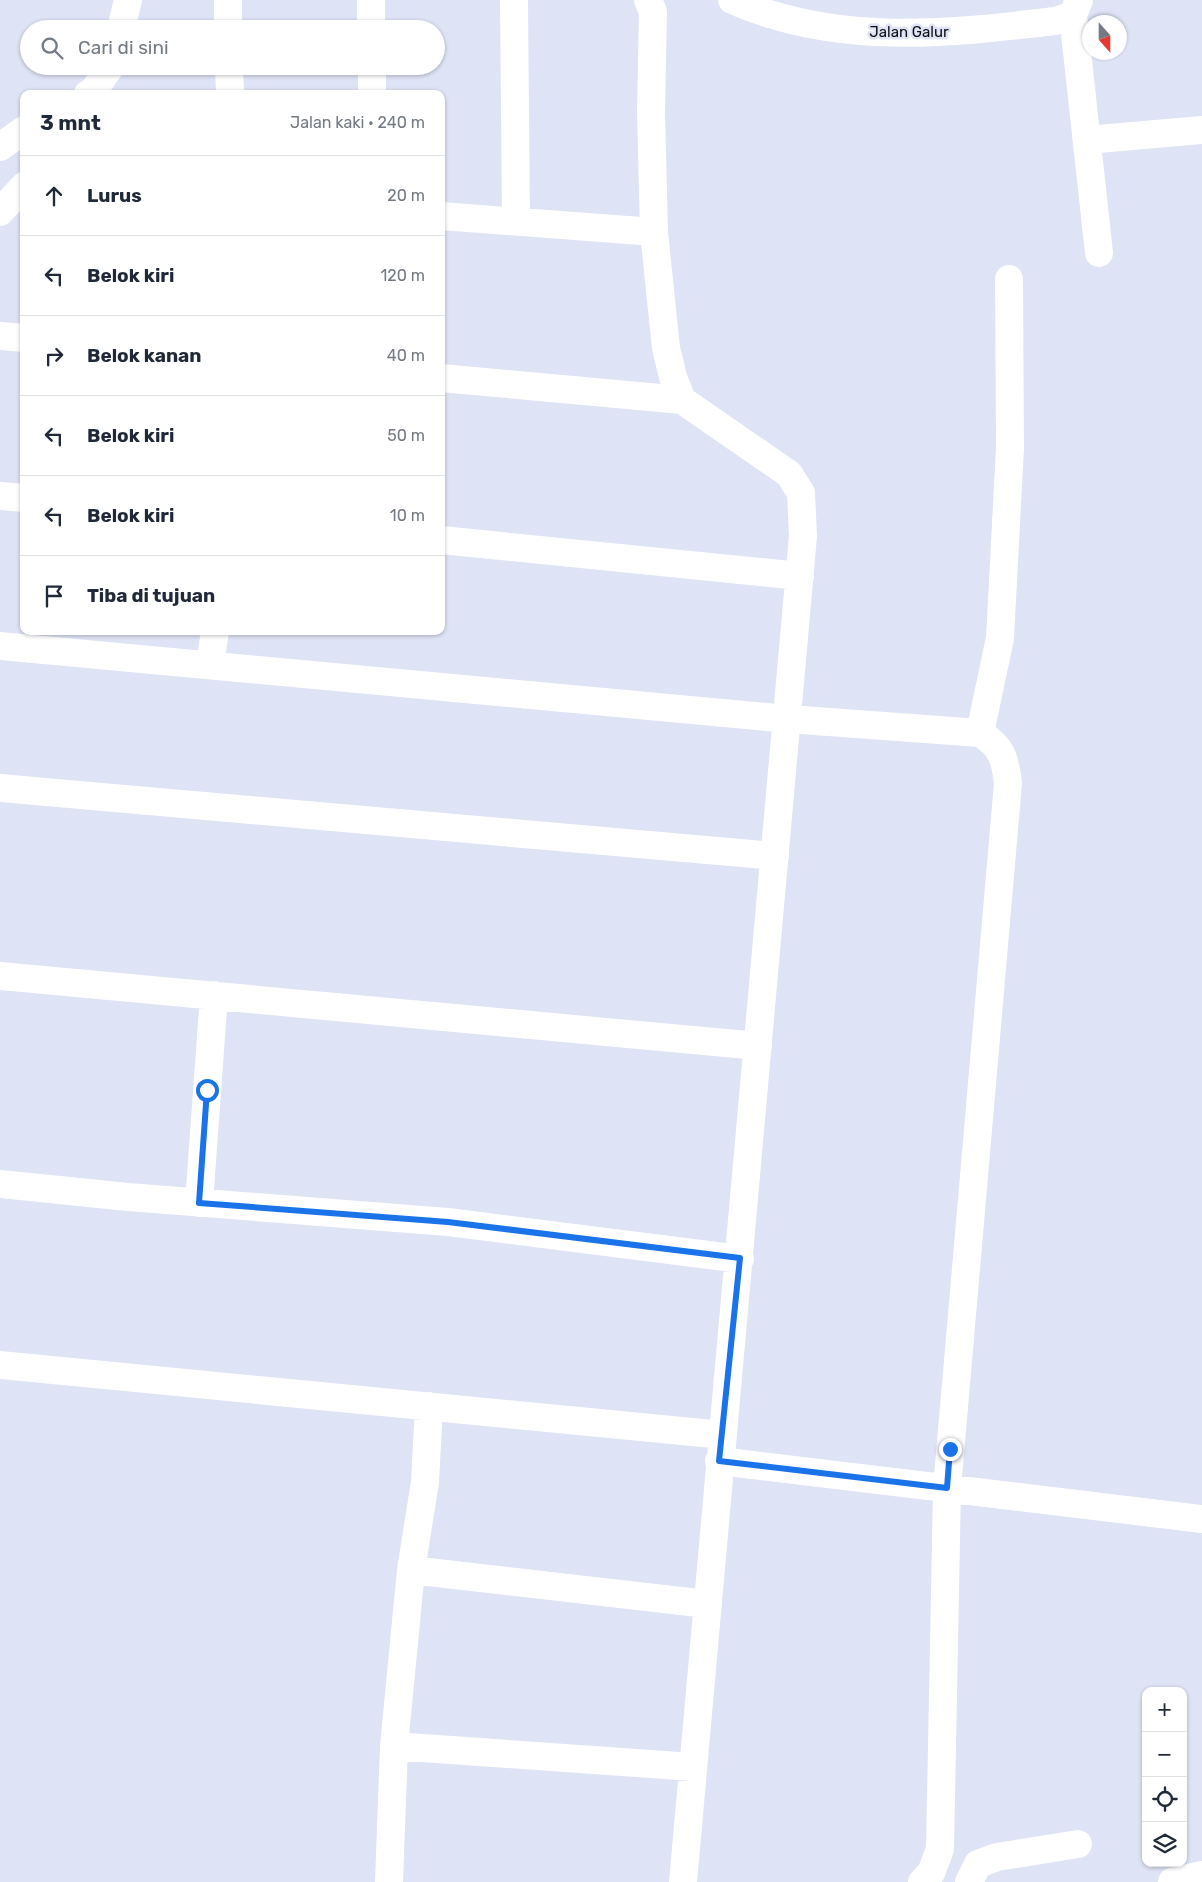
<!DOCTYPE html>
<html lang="id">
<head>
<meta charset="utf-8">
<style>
  body { margin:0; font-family:Rubik,sans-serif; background:#f2f2f3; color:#1f2937 }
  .controls { position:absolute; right:15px; bottom:15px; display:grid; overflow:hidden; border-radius:10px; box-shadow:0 1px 4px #0004 }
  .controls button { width:45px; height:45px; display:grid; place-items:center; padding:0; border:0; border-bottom:1px solid #e0e1e3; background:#fff; color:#1f2937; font:25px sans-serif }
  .compass { position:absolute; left:1082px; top:15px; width:45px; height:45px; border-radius:50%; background:#fff; box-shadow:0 1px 4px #0004; rotate:159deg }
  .stop { position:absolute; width:15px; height:15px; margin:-11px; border:4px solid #1a73e8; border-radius:50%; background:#fff }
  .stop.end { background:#1a73e8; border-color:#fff; box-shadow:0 1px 5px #0008 }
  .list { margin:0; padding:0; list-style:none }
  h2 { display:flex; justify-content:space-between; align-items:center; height:65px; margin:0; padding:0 20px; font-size:21px }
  h2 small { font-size:16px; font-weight:400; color:#747a83 }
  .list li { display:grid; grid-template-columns:32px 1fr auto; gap:15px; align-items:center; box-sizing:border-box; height:80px; padding:0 20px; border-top:1px solid #e0e1e3 }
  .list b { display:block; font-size:19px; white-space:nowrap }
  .list em { font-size:16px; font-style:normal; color:#747a83 }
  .icon { flex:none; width:28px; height:28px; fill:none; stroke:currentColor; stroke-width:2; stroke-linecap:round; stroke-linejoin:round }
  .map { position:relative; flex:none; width:1202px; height:1882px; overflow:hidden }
  .search { position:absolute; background:#fff; box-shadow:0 1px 4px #0004; left:20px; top:20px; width:425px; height:55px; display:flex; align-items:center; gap:12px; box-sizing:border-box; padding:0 18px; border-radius:28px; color:#747a83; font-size:19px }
  .panel { position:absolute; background:#fff; box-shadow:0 1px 4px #0004; left:20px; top:90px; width:425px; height:545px; border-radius:10px }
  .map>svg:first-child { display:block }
</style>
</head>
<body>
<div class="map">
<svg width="1202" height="1882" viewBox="0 0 1202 1882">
  <rect width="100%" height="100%" fill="#dee3f5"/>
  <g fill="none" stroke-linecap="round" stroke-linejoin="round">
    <path stroke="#fff" stroke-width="28" d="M228,0V29
      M371,0V29
      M514,0L516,221
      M648,0L653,12L651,111L654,232L666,348L673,377L682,400L789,474L801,493L803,536L683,1882
      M732,0C836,46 946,34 1055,21L1073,15L1079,0
      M1073,15L1099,253
      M121,29L128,0
      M229,66L230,94
      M372,66V94
      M88,94L94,90L111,66
      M1087,140L1202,130
      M0,147L24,130
      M0,212L24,186
      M441,216L654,232
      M0,336L24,338
      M441,378L682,400
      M0,496L24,498
      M441,540L800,576
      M0,646L788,719L980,733C1002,747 1005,758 1008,783L947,1488L940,1849L931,1873L922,1882
      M210,665L215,631
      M980,733L1000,638L1010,448L1009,279
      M0,788L775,856
      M0,976L758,1046
      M0,1184L128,1197L448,1222L740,1259
      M199,1203L214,995
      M0,1365L723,1435
      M719,1461L1202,1519
      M411,1570L707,1604
      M394,1746L693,1767
      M389,1882L394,1746L411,1570L425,1482L429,1406
      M969,1882L978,1864L997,1857L1078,1844
      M1172,1882L1202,1875"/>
  </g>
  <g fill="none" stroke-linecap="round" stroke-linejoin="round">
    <path stroke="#1a73e8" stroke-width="6" d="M207,1090L199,1203L448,1222L740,1258L719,1461L947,1488L950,1449"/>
  </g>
  <g text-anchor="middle" stroke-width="5" stroke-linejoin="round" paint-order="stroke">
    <g font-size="15" fill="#0c0e13" stroke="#dee3f5">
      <text x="909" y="37">Jalan Galur</text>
    </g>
  </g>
</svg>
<div class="controls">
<button>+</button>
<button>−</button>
<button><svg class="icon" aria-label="locate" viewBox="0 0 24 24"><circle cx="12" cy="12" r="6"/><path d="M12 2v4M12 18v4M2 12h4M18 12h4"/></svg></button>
<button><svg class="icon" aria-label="layers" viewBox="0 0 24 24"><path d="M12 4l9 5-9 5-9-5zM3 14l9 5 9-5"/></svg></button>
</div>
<svg class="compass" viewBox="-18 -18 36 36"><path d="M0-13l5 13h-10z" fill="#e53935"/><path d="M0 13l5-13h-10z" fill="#747a83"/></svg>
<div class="stop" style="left:207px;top:1090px"></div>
<div class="stop end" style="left:950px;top:1449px"></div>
<div class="search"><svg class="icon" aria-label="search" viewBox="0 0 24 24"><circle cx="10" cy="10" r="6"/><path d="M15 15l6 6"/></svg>Cari di sini</div>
<section class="panel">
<h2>3 mnt<small>Jalan kaki · 240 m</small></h2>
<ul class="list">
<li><svg class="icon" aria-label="ahead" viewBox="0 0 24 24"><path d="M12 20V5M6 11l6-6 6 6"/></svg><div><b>Lurus</b></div><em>20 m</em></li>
<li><svg class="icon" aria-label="left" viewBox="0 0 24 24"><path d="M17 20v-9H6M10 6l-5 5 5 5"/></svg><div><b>Belok kiri</b></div><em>120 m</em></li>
<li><svg class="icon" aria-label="right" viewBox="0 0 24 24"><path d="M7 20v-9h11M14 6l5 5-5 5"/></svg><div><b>Belok kanan</b></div><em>40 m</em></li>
<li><svg class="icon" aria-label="left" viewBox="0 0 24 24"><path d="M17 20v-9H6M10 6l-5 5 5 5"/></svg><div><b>Belok kiri</b></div><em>50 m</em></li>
<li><svg class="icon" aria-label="left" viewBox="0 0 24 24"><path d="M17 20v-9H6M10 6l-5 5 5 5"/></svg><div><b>Belok kiri</b></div><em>10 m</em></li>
<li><svg class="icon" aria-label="arrive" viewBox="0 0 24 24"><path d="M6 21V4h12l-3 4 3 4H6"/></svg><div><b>Tiba di tujuan</b></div></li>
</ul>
</section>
</div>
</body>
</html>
